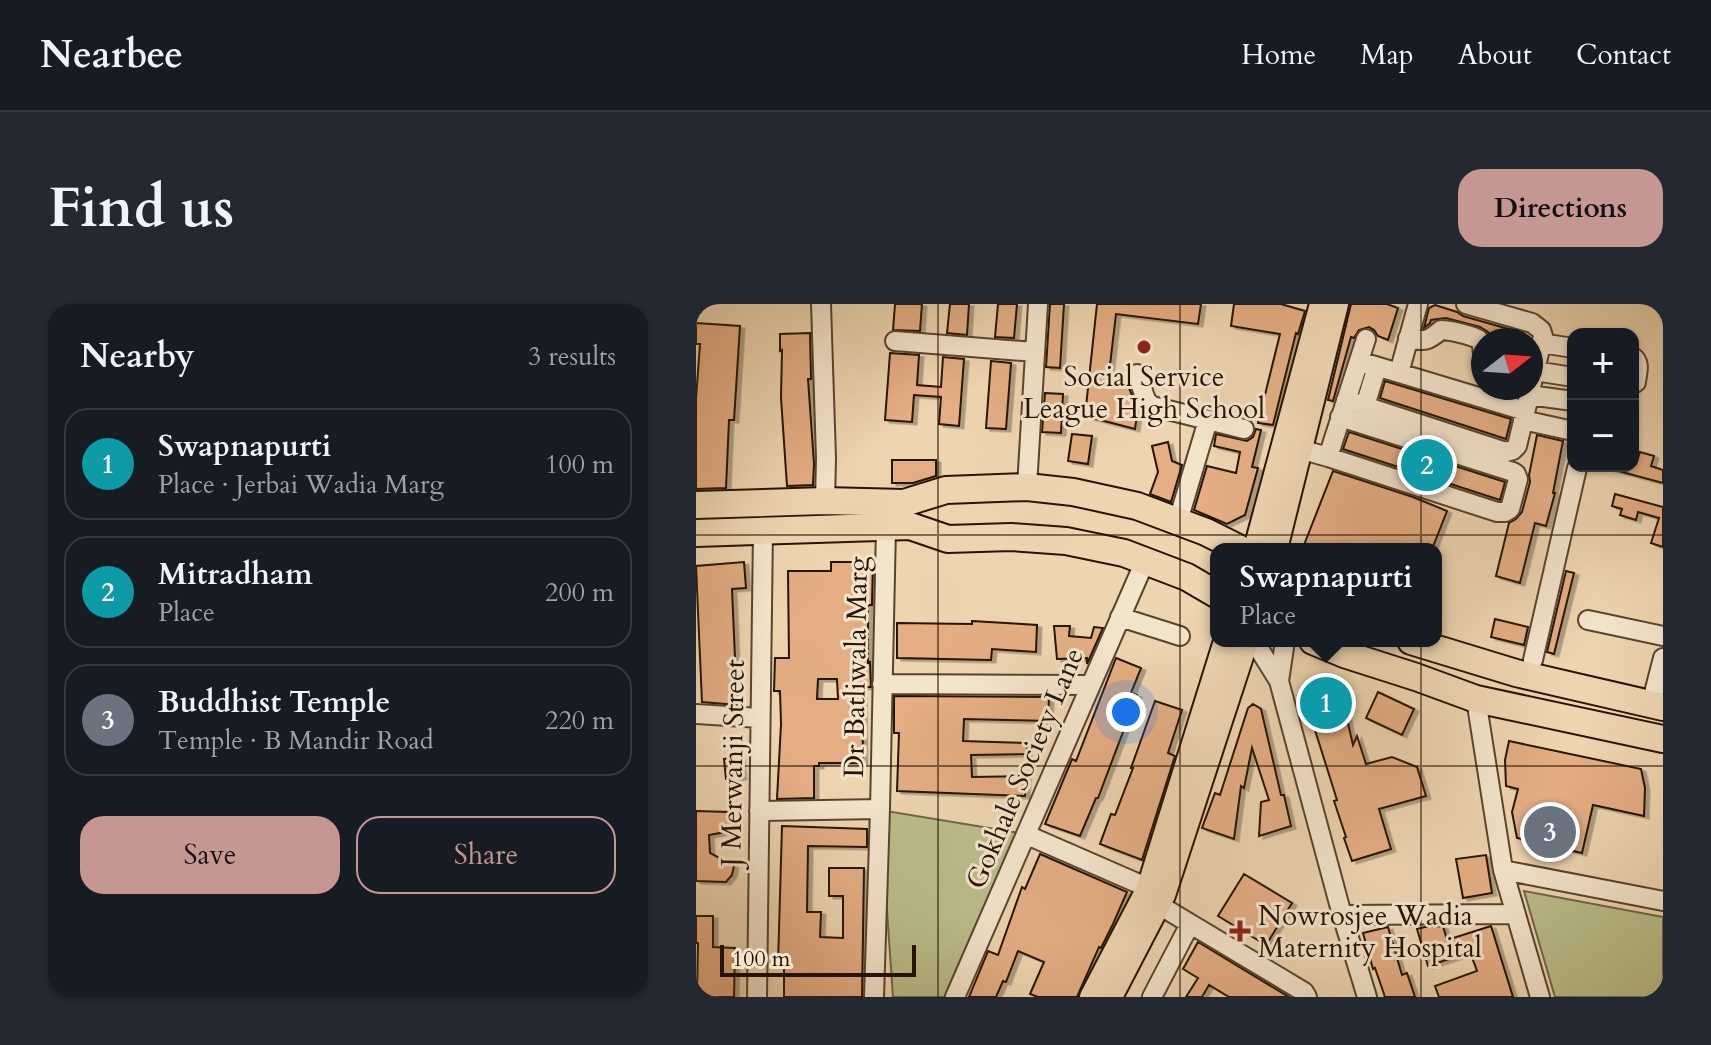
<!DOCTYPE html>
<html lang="en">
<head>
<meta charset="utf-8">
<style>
  body { margin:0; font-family:Cardo,serif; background:#242831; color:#f1f3f6 }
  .controls { position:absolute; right:24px; top:24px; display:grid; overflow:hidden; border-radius:16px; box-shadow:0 2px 6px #0004 }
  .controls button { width:72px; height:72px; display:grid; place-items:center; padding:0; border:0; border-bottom:2px solid #363941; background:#171b24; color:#f1f3f6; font:40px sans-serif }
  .compass { position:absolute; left:775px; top:24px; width:72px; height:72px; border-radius:50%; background:#171b24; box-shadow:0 2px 6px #0004; rotate:73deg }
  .scale { position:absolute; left:24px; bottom:20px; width:196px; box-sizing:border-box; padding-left:8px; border:4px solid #261302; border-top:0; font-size:22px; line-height:28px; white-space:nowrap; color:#261302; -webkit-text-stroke:6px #f3e4cc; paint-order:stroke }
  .you { position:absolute; left:430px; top:408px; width:28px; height:28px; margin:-20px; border:6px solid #fff; border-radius:50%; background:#1a73e8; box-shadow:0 0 0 12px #1a73e833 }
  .badge { display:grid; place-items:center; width:52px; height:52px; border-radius:50%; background:#c59692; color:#fff; font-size:26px; font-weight:700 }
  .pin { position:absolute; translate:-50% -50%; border:4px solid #fff; box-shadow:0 2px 8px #0006 }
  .popup { position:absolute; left:514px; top:239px; width:232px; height:104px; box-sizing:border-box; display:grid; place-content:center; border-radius:16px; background:#171b24; filter:drop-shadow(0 2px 6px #0005); font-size:26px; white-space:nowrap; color:#9ea1a6 }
  .popup b { font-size:30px; color:#f1f3f6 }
  .popup::after { content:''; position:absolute; left:50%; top:100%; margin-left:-16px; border:16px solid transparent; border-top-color:#171b24 }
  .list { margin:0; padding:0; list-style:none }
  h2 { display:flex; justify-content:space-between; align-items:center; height:104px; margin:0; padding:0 32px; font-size:34px }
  h2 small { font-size:26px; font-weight:400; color:#9ea1a6 }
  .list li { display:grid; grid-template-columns:52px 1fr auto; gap:24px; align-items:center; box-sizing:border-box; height:112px; margin:0 16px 16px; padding:0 16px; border:2px solid #363941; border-radius:24px }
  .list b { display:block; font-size:30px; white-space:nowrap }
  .list p { margin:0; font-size:26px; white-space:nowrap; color:#9ea1a6 }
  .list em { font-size:26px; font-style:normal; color:#9ea1a6 }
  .actions { display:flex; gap:16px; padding:24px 32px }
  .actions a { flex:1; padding:18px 0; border:2px solid #c59692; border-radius:24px; text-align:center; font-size:28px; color:#c59692 }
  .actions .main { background:#c59692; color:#111 }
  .map { position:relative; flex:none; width:967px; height:693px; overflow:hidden; border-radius:24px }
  header { display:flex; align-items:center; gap:48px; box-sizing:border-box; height:112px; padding:0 40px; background:#171b24; border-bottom:2px solid #363941 }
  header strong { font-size:38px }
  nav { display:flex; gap:44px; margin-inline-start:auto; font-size:28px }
  .intro { display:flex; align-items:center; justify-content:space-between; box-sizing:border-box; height:192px; padding:0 48px }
  h1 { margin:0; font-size:56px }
  .button { padding:20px 36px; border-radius:24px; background:#c59692; color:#111; font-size:28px; font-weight:700 }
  main { display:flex; gap:48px; padding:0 48px }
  aside { flex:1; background:#171b24; border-radius:24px; box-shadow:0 2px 6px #0004 }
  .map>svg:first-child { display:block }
</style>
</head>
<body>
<header>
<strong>Nearbee</strong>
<nav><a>Home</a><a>Map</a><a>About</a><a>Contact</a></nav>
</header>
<div class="intro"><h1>Find us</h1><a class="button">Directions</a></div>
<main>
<aside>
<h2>Nearby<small>3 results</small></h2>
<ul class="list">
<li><span class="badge" style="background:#0f9aa8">1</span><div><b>Swapnapurti</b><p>Place · Jerbai Wadia Marg</p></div><em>100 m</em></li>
<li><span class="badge" style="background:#0f9aa8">2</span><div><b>Mitradham</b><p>Place</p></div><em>200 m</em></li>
<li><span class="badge" style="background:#6b7280">3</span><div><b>Buddhist Temple</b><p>Temple · B Mandir Road</p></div><em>220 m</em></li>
</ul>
<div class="actions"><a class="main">Save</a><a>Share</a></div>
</aside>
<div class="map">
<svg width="967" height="693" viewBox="0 0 967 693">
  <defs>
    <filter id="shadow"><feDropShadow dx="4.5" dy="2.5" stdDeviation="0" flood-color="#0004"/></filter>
  </defs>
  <rect width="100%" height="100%" fill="#edd5b0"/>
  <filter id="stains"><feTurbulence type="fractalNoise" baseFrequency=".0025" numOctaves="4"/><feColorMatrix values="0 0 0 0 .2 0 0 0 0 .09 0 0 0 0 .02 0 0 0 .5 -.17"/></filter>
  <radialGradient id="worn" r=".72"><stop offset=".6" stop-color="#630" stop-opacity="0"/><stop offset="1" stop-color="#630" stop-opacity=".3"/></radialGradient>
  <path fill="#babd8a" stroke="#706846" stroke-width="2" d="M184,506L330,530L249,693H197Z
    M828,587L967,613V693H859Z"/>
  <path fill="#e4ad84" stroke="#261302" stroke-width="2" fill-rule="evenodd" filter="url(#shadow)" d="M199,0H226L224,27L197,26Z
    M254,0H273L271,31L251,29Z
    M302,0H321L318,34L299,33Z
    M354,0H368L364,64L350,63Z
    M401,0H505L502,20L420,10L412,78L433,84L442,105L439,125L389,112Z
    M538,0H585L609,7L602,30L600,29L577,121L562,119L584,30L535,22Z
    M655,0H691L702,4L692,36L682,32L678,26L673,23L663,26L658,34L655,33L637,97L632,96Z
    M739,1L761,8L767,12L823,28L820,36H797L792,28L784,23L750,14L735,16L734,19L728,24L733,4Z
    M0,19L44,22L38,116H33L30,184L0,185V95L4,40H0Z
    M114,29L115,75H112L118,160L117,181L91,182L85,94L86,46L84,47V30Z
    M194,49L223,51L221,81L245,83L247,53L268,55L263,122L243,120L245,93L218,91L216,118L189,116Z
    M295,57L315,59L310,125L290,124Z
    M689,77L815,115L810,135L684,94Z
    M349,89L367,90L365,129L346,128Z
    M560,125L565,126L556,163L562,164L549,211L531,220L498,206L511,162L540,169L544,148L518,142L520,130L551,137L557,133Z
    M653,128L809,178L804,196L647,145Z
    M376,130L396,132L392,160L372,157Z
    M841,131L867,137L857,189H859L850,222L839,219L824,279L800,272L813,219L820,215L826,208L834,178L833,171Z
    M472,138L476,157L486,161L475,198L454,190L462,168L456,142Z
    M944,148L958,152L955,162L967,166V179L915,165V162H937V159L940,160Z
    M196,156H240V172L217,179H196Z
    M637,167L717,193L751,207L736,245H617L608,241Z
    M919,190L967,203V243L955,239L963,214L942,208L940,216L924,211L926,205L916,202Z
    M48,258L50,284L36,285L41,401L6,398L0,262Z
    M135,258H177L176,301H172V359L174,358L175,383H166L167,459H123V462H118V494L81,495L85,420L84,387H78L79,354H93L92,267H135ZM122,375H141L142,395H121Z
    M870,267L878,269L858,350L851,348Z
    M799,315L832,323L828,341L795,333Z
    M276,317L341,321L340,348L296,345L295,356L201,354V319L276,320Z
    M358,322H374L373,332L395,334L398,323L407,324L391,360V354L361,355Z
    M420,354L445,364L435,389L441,391L402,494H400L384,532L349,520L376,455L380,457Z
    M641,372L657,441L661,432L670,460L696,453L721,463L730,492L683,505L695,545L656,557L648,534L650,533L638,497L641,496L619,426L609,379Z
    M682,388L718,405L706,431L670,414Z
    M198,392L353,393L352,417L268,415L267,437L331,439V450L275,451L276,473L330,472L329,492L201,487L203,429H198Z
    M459,397L486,406L472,449L479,452L446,556L404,540L415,510L419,511L437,464H435Z
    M557,400L565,405L585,491H588L595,522L563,532L565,498L573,496L556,444L548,484L545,482L538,535L506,524L519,489L524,491L552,404Z
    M813,437L945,465L949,484L948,512L897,501L886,549L821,534L816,508L822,485L810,482L809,456Z
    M44,454L46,473L30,475L28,455Z
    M0,507L33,508L42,516L29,528L13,531L14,549L38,562L36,571L30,578L0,577Z
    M86,522L171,525V543L112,542L111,608H125L124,633L147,634V592H133V564H168L166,693H88V660H82Z
    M344,550L431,588L417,620L405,644L403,643L381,693H342L334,690L348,658L322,647L310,678L307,677L300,693H273L292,647L302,651L326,583L329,585Z
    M790,551L796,589L767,594L760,555Z
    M548,570L596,599L570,641L522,612Z
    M0,612H17V643L39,644L38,693H1L2,639H0Z
    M747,622L751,636L795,622L817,693H743L739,682L781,667L774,648L732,662L721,625L729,623Z
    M692,623L706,671L711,669L719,693H689L679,664L677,665L667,629Z
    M502,638L593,693H533L513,681L506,693H490L502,674L487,665Z"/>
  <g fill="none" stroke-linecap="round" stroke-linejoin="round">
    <defs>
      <path id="minor" d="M125,0L130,154L129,197
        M770,0L836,19L845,26L847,32L835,83
        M712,34C729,38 732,37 745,26C753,26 775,31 782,35C787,39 786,44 787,49
        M199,37L339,48
        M845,39L877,44
        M937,53C945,59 941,69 940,78L937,80
        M663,57L829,107
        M839,67L877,73
        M703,69L722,0
        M441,70L450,96L456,102L548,125
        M833,91L877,97
        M650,96L810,148L817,146L821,142L835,84
        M669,102L681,63
        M827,116L877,127
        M593,142L632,153L801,208H809L814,205L822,175L820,170L817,168L644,113
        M632,153L670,35
        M331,183L342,0
        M482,217L512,116
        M424,313L484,332
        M892,316L967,332
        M558,337L583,377L646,611L671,693
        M837,356L881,164
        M583,377L589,337
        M186,380L395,381
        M959,385L967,354
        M780,395L807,566L844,693
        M0,410L64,414
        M63,507L184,505
        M331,531L464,589
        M807,566L967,597
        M463,601L608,688L611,693
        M646,611L820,610
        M61,693L67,226
        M178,693L184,505L190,223
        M259,693L449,257
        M456,693L494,620"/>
      <path id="major" d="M559,245L625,0
        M580,245L641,0
        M395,693L452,584L529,337
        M415,693L468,591L551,337"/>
      <path id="highway" d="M0,201L129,197L208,199L250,186L331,183L377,188L441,202L510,228L544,245
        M0,229L214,222L252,235L315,233L370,237L428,249L491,273L520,290
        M617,337L648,350L720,373L780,395L967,435
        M715,337L820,369L967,403"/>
    </defs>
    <use href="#minor" stroke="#58442e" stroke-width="22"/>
    <use href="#major" stroke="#261302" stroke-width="26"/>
    <use href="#highway" stroke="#261302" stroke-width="30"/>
    <use href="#minor" stroke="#f3e4cc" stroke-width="18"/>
    <use href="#major" stroke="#edd5b0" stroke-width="22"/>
    <use href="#highway" stroke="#edd5b0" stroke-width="26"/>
  </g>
  <path fill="none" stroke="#261302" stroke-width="2" stroke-opacity="0.55" d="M242,0V693M484,0V693M725,0V693M0,231H967M0,462H967"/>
  <g fill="#8f2418" stroke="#f3e4cc" stroke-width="3">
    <circle cx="448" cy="43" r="8"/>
    <path d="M540 615h8v8h8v8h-8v8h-8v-8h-8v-8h8z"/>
  </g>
  <g text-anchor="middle" stroke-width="6" stroke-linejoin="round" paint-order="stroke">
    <g font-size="28" fill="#261302" stroke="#f3e4cc">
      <text x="448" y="82">Social Service<tspan x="448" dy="32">League High School</tspan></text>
      <text x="562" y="621" text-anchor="start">Nowrosjee Wadia<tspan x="562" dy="32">Maternity Hospital</tspan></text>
    </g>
    <g font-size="28" fill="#261302" stroke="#f3e4cc">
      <text transform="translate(159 363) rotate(-89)" y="10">Dr Batliwala Marg</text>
      <text transform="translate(36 459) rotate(-89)" y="10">J Merwanji Street</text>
      <text transform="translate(328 464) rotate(-67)" y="10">Gokhale Society Lane</text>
    </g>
  </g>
  <rect width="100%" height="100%" filter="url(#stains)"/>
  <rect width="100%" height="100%" fill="url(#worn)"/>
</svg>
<div class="controls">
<button>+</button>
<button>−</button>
</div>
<svg class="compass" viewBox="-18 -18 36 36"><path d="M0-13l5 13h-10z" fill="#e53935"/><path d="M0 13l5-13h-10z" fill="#9ea1a6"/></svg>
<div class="scale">100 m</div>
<div class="you"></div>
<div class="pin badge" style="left:630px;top:399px;background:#0f9aa8">1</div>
<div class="popup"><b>Swapnapurti</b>Place</div>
<div class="pin badge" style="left:731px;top:161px;background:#0f9aa8">2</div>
<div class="pin badge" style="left:854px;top:528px;background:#6b7280">3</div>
</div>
</main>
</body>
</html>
